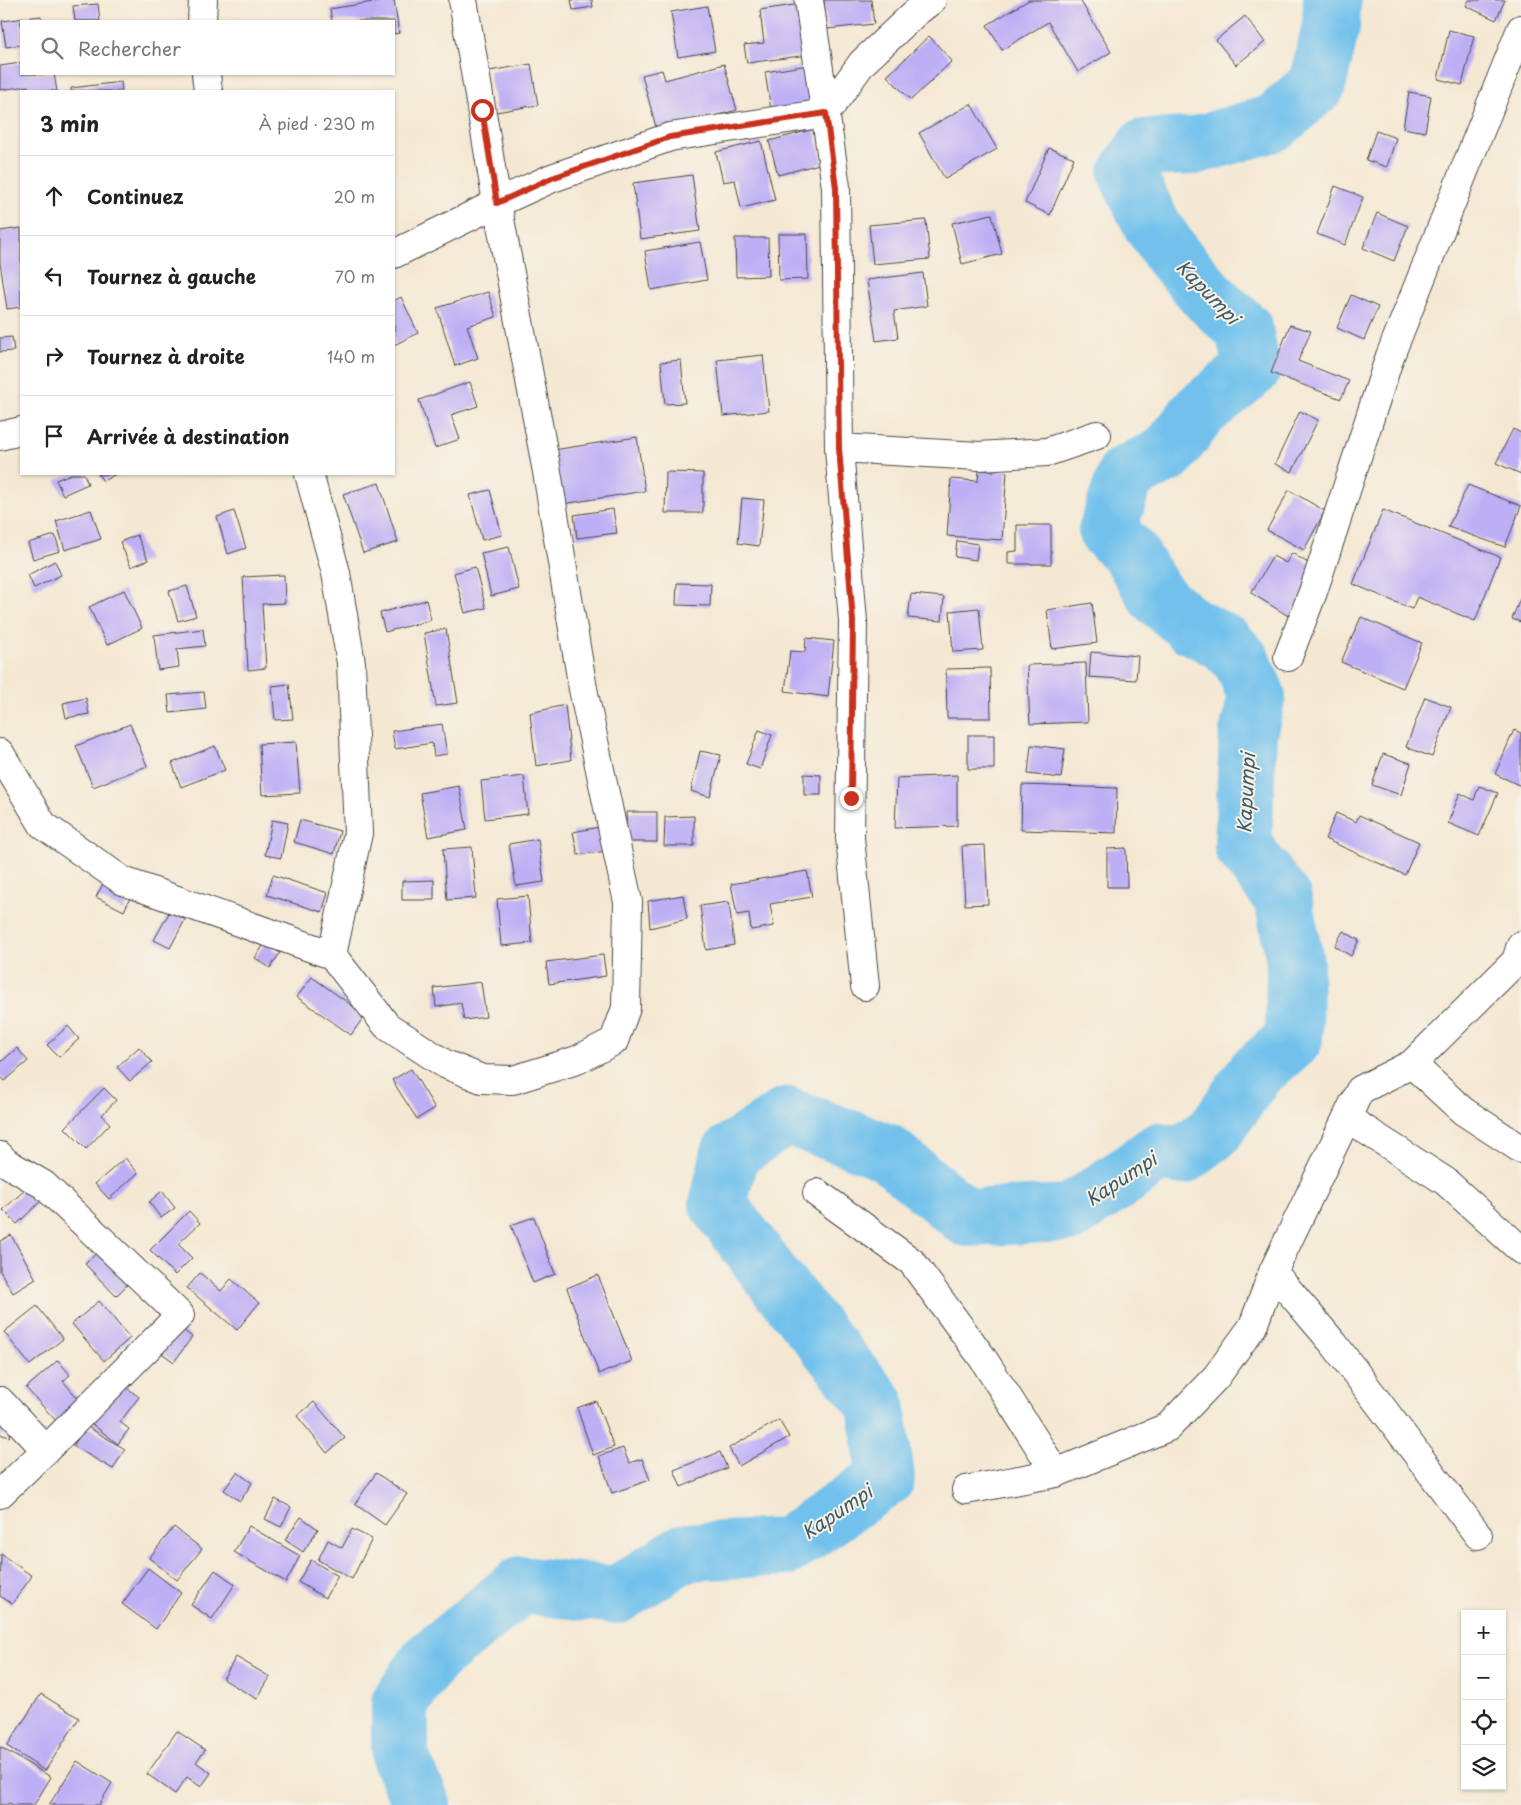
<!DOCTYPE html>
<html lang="fr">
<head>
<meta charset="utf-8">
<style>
  body { margin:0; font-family:"Playpen Sans",sans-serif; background:#f6f6f6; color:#222 }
  .controls { position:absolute; right:15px; bottom:15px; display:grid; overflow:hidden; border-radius:0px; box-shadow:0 1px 4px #0004 }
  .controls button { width:45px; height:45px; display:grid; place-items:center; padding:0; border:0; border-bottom:1px solid #e0e0e0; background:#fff; color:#222; font:25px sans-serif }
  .stop { position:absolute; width:15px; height:15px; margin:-11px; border:4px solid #c8321e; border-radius:50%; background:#fff }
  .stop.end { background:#c8321e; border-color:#fff; box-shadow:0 1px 5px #0008 }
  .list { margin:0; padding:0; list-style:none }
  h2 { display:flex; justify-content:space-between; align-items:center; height:65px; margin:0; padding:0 20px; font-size:21px }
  h2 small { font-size:16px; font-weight:400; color:#767676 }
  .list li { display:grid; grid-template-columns:32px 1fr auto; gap:15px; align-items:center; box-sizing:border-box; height:80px; padding:0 20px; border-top:1px solid #e0e0e0 }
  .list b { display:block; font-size:19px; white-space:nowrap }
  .list em { font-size:16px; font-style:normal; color:#767676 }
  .icon { flex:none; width:28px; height:28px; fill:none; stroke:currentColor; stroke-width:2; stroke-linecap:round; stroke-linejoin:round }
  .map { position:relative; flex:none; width:1521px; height:1805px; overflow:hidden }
  .search { position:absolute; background:#fff; box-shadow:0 1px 4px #0004; left:20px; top:20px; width:375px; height:55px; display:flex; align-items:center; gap:12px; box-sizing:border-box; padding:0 18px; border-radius:0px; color:#767676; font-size:19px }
  .panel { position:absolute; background:#fff; box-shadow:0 1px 4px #0004; left:20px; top:90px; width:375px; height:385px; border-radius:0px }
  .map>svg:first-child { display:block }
</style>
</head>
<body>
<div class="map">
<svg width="1521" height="1805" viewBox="0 0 1521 1805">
  <rect width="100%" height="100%" fill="#f7f3e8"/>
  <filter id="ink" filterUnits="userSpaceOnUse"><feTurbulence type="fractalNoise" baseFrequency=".02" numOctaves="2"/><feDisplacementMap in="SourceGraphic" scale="10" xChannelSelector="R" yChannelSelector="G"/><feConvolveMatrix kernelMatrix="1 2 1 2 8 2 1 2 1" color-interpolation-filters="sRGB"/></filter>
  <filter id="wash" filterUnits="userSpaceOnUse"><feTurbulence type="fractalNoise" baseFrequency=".0096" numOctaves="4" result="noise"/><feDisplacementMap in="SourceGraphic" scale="20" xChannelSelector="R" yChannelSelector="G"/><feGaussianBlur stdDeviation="1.12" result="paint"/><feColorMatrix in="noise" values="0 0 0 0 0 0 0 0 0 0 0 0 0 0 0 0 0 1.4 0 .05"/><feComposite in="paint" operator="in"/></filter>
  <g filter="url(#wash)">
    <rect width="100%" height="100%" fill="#f4e8d3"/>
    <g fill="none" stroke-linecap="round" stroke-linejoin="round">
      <path stroke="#71c1ec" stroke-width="58" d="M422,1805L400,1757V1703L429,1660L521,1585L617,1595L685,1552L786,1547L886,1478L876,1404L775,1281L718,1204L730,1153L787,1116L886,1152L967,1218L1070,1213L1127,1175L1158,1152L1182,1156L1214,1132L1255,1073L1294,1039L1295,961L1283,899L1243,846L1248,733L1257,696L1241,660L1225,643L1190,625L1157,597L1130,553L1107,531L1126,474L1167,454L1200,411L1252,369L1244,329L1210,298L1172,255L1151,223L1127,174L1144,148L1193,146L1274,123L1317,85L1331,26L1332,0"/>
    </g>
    <g id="blocks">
      <path fill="#bdaff5" d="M385,0H394L399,33L394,34V21H332L330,9Z
        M571,0H592L593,7L573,10Z
        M824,0H871L874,24L827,29Z
        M1029,0H1080L1111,52L1078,72L1048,22L1002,50L987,25Z
        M1469,0H1505L1496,20L1466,6Z
        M98,4L100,21H75L73,6Z
        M801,4L808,55L747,63L744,45L764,43L760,10Z
        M707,6L715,51L678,57L671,12Z
        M41,16L42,21H21V45L6,47L2,21Z
        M1245,16L1265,42L1236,65L1216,40Z
        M1449,30L1474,36L1462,85L1438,79Z
        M929,36L952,61L911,100L887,76Z
        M21,63V74H54L57,91H28V86L0,90V66Z
        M531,64L538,105L496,112L489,71Z
        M724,64L737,110L657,131L642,75L662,70L665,80Z
        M809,65L816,103L771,110L765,72Z
        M121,82L122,91H71V88Z
        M1409,92L1431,96L1425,132L1403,128Z
        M971,104L997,149L945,179L919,133Z
        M814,129L823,163L778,175L769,141Z
        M1376,131L1396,138L1387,167L1366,160Z
        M761,141L775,200L741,208L735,180L723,182L716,152Z
        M1049,148L1074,158L1050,215L1025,203Z
        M692,175L700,231L640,239L633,183Z
        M1335,186L1363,197L1345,245L1317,234Z
        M1377,213L1408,226L1394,261L1363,248Z
        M992,214L1002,254L962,264L952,223Z
        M926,220L930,259L873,264L869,225Z
        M21,228V307L7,309L0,262V231Z
        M778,234H807L808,279L779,280Z
        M735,238H768L769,276L736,277Z
        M700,242L707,280L651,290L645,251Z
        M923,273L927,306L894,311L898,338L876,341L867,280Z
        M488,292L496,317L467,326L478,358L455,366L437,308Z
        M1351,295L1378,307L1364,340L1337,328Z
        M401,297L418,333L394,345V301Z
        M1290,325L1311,331L1298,361L1349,381L1341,399L1271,373Z
        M12,337L14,351L0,352V338Z
        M763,355L769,411L723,416L717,360Z
        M681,360L685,403L665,404L661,362Z
        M470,382L478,406L451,415L460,439L435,448L419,400Z
        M1300,411L1318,420L1292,472L1275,464Z
        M1513,429L1521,433V474L1496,463Z
        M637,437L645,491L563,504L553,450Z
        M979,470L1007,472L1002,540L947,536L951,479L978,481Z
        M666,472L703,473V513H665Z
        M71,474H84L88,484L63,495L56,480Z
        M98,474H116L103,481Z
        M379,483L398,542L363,553L343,494Z
        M1468,485L1521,506L1505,547L1448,527Z
        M490,490L502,535L482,540L470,495Z
        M1289,490L1325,511L1304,550L1267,530Z
        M742,498L764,500L759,546L738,543Z
        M613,509L617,533L577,538L574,515Z
        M91,510L101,539L65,550L56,521Z
        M1383,510L1500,557L1475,621L1417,597L1412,609L1353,584Z
        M234,511L246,548L228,554L217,517Z
        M1017,525H1051V564H1008V552L1017,551Z
        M55,535L60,551L33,559L28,543Z
        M137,535L148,560L131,567L120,542Z
        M957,541L978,544L976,560L955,557Z
        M509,547L519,589L491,596L481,553Z
        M1292,553L1319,570L1290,617L1251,593L1273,556L1286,563Z
        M55,561L61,575L34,588L28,575Z
        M475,567L486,608L465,613L454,573Z
        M284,575L285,603L262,604L266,668L248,670L243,577Z
        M677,583L711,584L710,606L676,605Z
        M187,586L196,616L178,621L169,591Z
        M124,590L142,628L107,645L89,607Z
        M911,594L944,597L942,621L908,618Z
        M1521,596V622L1512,619Z
        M426,600L431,620L385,632L380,613Z
        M1092,603L1097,643L1052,649L1047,610Z
        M979,608L983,650L953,652L950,611Z
        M1361,617L1422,643L1403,688L1341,662Z
        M203,629L205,646L177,649L179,667L158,670L154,635Z
        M446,629L458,703L436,706L424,633Z
        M806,638L834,641L828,697L785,691L790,651L805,652Z
        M1091,652L1138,656L1136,680L1089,677Z
        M1086,663L1088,722L1030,724L1027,665Z
        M990,668L991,718H947L946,669Z
        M289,684L293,719L275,720L272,686Z
        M204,692L206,709L170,713L168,695Z
        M1425,697L1451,707L1432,757L1406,747Z
        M86,698L89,714L66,718L63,703Z
        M565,705L571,760L536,766L530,713Z
        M130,724L147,766L93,787L76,746Z
        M442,724L447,754L434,756L432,743L395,749L392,731Z
        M759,730L772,735L760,769L746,764Z
        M1514,730L1521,733V786L1495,774Z
        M968,735H994V769H968Z
        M296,742L300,793L262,795L259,744Z
        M1031,745L1065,749L1061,778L1028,774Z
        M215,746L225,770L181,787L172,763Z
        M700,751L721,755L710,797L691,791Z
        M1383,754L1411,763L1401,795L1372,785Z
        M804,774L821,775V795H804Z
        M957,775V826L895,828L897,778Z
        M524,776L528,814L485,819L481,781Z
        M1022,785L1117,788L1116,833L1021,830Z
        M459,786L467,830L428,837L420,793Z
        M1479,786L1498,793L1479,836L1448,823L1460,793L1474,800Z
        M626,812H657V842H627Z
        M1336,813L1356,822L1359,815L1419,842L1405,875L1325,839Z
        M694,816V846H664L665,817Z
        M272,820L288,823L281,858L265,855Z
        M300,820L340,831L334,854L294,842Z
        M605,826L607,851L578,855L573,832Z
        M538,839L544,882L516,886L509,844Z
        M985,845L988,904L965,905L962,846Z
        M472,847L476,898L447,900L443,849Z
        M1126,848L1127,887H1107V849Z
        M807,871L812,897L770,904L774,926L751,930L749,913L737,915L731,884Z
        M273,875L328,893L322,912L267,895Z
        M434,880V900H402V881Z
        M104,882L131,896L124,911L96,897Z
        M683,895L687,919L650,928L648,901Z
        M528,896L532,943L501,946L497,899Z
        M729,902L734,945L706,950L700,906Z
        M170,911L185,920L170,948L154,940Z
        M1343,931L1359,940L1351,956L1335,946Z
        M265,943L280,953L270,968L255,958Z
        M603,955L606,976L549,984L546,962Z
        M312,977L365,1015L351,1035L297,997Z
        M481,982L486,1017L464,1020L461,1003L436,1007L434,988Z
        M68,1026L79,1039L59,1057L47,1045Z
        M139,1047L152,1062L130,1081L117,1067Z
        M17,1048L28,1061L5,1081L0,1076V1063Z
        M411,1069L435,1108L417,1119L392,1080Z
        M104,1088L116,1100L102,1115L110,1124L86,1149L65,1128Z
        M125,1158L138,1173L109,1199L95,1184Z
        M30,1185L43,1199L17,1224L3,1210Z
        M162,1191L175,1208L161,1218L149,1202Z
        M189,1211L200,1223L178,1244L192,1258L175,1275L150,1250Z
        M534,1217L555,1274L533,1283L511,1225Z
        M11,1235L36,1279L13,1293L0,1271V1241Z
        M101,1249L131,1281L116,1296L85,1264Z
        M200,1273L221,1291L231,1279L259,1303L237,1330L187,1288Z
        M598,1275L632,1361L599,1374L567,1288Z
        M99,1301L130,1338L104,1361L72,1324Z
        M37,1306L63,1339L30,1365L4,1332Z
        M175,1324L192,1337L174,1362L156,1349Z
        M58,1360L70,1375L63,1381L81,1402L58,1423L26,1388Z
        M122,1384L139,1397L120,1422L129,1429L118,1444L92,1424Z
        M596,1401L614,1447L593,1455L577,1408Z
        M314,1402L345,1438L327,1453L297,1416Z
        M779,1420L789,1437L739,1466L729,1448Z
        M0,1422L12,1425L9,1437L0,1434Z
        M86,1426L125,1449L113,1469L73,1446Z
        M623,1448L629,1463L642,1459L650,1480L612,1493L599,1456Z
        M720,1452L727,1468L681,1487L674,1470Z
        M237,1472L252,1483L240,1501L224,1490Z
        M376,1473L407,1494L385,1525L355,1504Z
        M275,1499L291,1507L281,1527L265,1519Z
        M301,1517L318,1529L303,1552L285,1540Z
        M249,1526L300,1556L286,1582L234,1552Z
        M174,1527L202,1549L177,1580L149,1558Z
        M352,1529L372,1539L352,1579L318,1560L328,1540L342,1548Z
        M1,1554L32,1576L12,1604L0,1596Z
        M311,1560L338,1576L325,1598L298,1582Z
        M148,1568L181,1593L156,1629L122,1604Z
        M215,1570L235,1584L212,1619L191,1605Z
        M236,1657L270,1677L257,1699L223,1679Z
        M41,1694L79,1718L45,1771L7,1746Z
        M177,1731L205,1750L196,1762L211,1773L201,1787L187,1777L175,1794L147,1774Z
        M0,1747L51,1777L34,1805H13L9,1803L7,1805H0Z
        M77,1761L112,1783L99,1805H49Z"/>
    </g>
  </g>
  <g filter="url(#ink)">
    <use href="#blocks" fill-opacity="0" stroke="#494744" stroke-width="1"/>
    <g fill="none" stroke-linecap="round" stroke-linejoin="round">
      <defs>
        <path id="minor" d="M809,0L836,187L839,448L853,621L850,838L865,986
          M202,21L203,0
          M206,74L208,91
          M394,254L497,203L552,178L670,137L826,113L862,63L915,13L932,0
          M0,436L21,431
          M839,448L979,456L1047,452L1097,435
          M309,474L336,573L351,663L358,833L332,955
          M1288,657L1313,592L1390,356L1521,29
          M0,753L43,825L123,881L332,955L387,1026L445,1064L482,1079L513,1080L577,1060L614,1041L626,1008L628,902L583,689L547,472L497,203L463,0
          M1412,1064L1463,1111L1521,1149
          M1347,1118L1445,1181L1521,1250
          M0,1156L5,1162L44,1185L180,1315L46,1450L0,1494
          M817,1193L912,1262L982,1357L1056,1473
          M1273,1272L1334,1344L1478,1535
          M0,1401L46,1450
          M966,1490L1056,1473L1168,1427L1216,1377L1253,1326L1273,1272L1360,1090L1412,1064L1516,961L1521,945"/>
      </defs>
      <use href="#minor" stroke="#494744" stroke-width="30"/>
      <use href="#minor" stroke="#fff" stroke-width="28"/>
    </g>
  </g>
  <g fill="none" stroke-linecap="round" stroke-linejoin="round" filter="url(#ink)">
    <path stroke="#c8321e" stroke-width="6" d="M482,110L497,203L552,178L670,137L826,113L836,188L839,448L853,621L851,798"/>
  </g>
  <g text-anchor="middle" stroke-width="4" stroke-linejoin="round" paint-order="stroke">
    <g font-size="19" font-style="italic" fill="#405865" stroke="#f7f3e8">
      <text transform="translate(1208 292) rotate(46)" y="7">Kapumpi</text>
      <text transform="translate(1246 793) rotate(-87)" y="7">Kapumpi</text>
      <text transform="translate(1121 1179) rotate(-33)" y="7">Kapumpi</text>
      <text transform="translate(837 1512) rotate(-34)" y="7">Kapumpi</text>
    </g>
  </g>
</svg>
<div class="controls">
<button>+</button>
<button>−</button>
<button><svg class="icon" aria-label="locate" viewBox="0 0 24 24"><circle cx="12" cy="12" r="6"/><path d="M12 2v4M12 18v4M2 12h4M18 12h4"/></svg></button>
<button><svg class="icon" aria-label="layers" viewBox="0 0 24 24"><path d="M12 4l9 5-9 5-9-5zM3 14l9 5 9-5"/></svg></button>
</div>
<div class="stop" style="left:482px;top:110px"></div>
<div class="stop end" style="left:851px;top:798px"></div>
<div class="search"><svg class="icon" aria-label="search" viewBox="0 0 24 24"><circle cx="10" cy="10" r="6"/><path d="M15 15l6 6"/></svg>Rechercher</div>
<section class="panel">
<h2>3 min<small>À pied · 230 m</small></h2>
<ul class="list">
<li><svg class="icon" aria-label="ahead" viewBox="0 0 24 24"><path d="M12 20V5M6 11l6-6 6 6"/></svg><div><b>Continuez</b></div><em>20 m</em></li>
<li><svg class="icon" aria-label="left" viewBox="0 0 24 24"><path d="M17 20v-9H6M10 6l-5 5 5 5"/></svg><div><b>Tournez à gauche</b></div><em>70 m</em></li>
<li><svg class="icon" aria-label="right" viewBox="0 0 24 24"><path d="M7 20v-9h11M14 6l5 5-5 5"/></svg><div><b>Tournez à droite</b></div><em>140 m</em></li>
<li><svg class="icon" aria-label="arrive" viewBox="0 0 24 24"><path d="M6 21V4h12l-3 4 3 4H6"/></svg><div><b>Arrivée à destination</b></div></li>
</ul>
</section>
</div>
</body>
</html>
